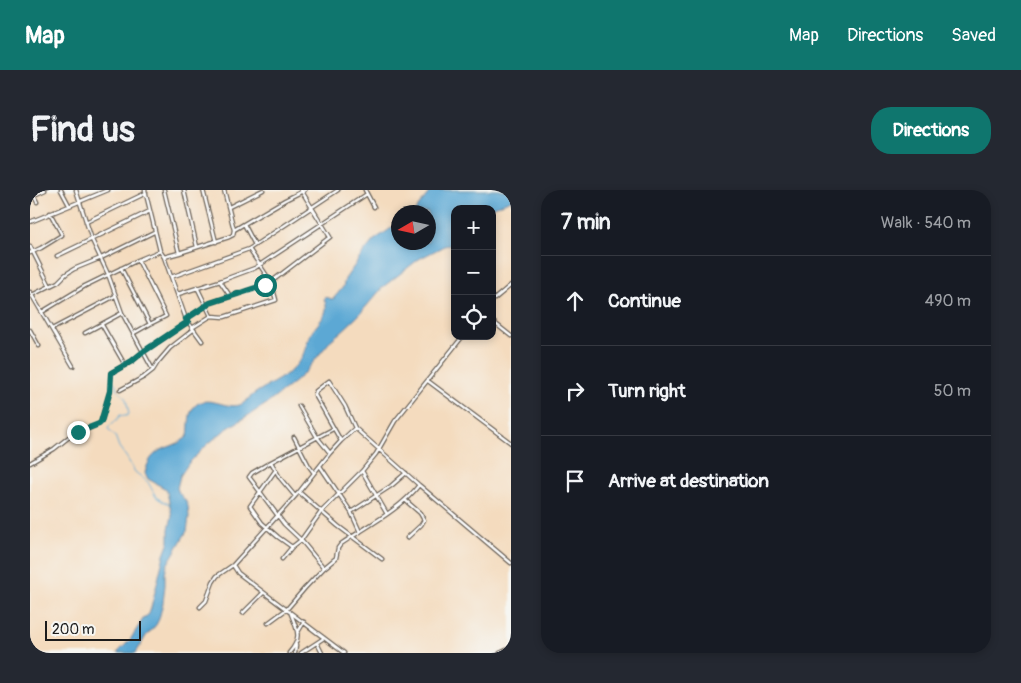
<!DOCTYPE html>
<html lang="en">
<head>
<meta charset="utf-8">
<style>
  body { margin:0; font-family:Pangolin,sans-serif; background:#242831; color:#f1f3f6 }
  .controls { position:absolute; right:15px; top:15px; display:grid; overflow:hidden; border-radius:10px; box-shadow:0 2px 8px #0003 }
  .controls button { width:45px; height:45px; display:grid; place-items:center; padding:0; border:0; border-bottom:1px solid #363941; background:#171b24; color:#f1f3f6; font:25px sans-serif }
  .compass { position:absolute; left:361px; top:15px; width:45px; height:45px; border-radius:50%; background:#171b24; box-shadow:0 2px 8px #0003; rotate:261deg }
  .scale { position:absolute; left:15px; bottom:12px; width:96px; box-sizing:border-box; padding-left:5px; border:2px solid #1c1c1c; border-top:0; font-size:14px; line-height:18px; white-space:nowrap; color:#1c1c1c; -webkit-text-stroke:4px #f6f6f2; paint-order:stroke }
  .stop { position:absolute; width:15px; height:15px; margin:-11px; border:4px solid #0f766e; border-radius:50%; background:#fff }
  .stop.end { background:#0f766e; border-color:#fff; box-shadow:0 1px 5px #0008 }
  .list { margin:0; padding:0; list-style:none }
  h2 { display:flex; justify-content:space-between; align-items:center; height:65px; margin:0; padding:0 20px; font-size:21px }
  h2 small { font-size:16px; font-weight:400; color:#9ea1a6 }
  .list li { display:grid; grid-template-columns:32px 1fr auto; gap:15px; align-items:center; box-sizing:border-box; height:90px; padding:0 20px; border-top:1px solid #363941 }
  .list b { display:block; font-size:19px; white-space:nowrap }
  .list em { font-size:16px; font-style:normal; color:#9ea1a6 }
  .icon { flex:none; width:28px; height:28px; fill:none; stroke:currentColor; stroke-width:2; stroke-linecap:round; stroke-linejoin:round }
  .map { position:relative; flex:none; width:481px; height:463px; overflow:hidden; border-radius:20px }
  header { display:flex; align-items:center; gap:30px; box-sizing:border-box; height:70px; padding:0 25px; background:#0f766e; color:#fff }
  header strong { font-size:24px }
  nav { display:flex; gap:28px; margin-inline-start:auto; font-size:18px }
  .intro { display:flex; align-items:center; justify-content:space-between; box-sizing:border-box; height:120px; padding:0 30px }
  h1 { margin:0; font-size:35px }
  .button { padding:12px 22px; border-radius:20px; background:#0f766e; color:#fff; font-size:18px; font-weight:700 }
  main { display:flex; gap:30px; padding:0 30px }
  aside { flex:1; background:#171b24; border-radius:20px; box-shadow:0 2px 8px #0003 }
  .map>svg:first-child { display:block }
</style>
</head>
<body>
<header>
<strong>Map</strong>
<nav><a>Map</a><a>Directions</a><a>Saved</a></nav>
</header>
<div class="intro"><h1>Find us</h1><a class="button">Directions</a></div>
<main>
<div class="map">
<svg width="481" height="463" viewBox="0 0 481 463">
  <rect width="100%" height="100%" fill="#f6f6f2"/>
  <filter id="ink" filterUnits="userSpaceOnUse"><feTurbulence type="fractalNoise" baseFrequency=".02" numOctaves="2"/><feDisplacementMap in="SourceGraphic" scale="10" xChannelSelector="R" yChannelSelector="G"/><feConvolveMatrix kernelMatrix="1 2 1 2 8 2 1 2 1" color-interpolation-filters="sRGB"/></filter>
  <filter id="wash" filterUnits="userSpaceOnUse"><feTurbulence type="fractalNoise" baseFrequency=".0096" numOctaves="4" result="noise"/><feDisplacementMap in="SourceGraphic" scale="20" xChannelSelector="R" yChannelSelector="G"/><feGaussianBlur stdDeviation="1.12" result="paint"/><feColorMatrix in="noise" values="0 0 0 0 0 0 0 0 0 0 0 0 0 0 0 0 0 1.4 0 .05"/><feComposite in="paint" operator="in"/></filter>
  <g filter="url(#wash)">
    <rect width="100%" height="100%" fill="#f4dbbe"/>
    <path fill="#5ba8d4" stroke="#3c6278" d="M401,0H481V10L459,19H425V52L420,55L414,56L389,69L353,97L328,126L311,142L302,149L276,181L267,190L238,213L195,240L178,254L158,274L150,286L147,298L149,303L155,310L158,316L159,326L158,335L157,341L137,375L135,384V395L133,413L129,429L126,435L116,446L106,463H87L100,450L113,429L119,424L121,418L134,365L139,352V339L142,326L137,302L136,299L118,289L115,283C122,253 141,262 158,246C160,235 157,221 167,214C181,205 198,221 212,214C217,211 220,207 224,204C240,193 259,187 270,170C276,162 276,151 282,142C289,131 301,123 294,109L296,107L302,109L304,108L313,97L315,89L334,62L344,50L360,39L368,35V52H398V22H384Z"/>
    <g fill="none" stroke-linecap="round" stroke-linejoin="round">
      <path stroke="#5ba8d4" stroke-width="1" d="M83,192L85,193L87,199L96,209L99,224L96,226L90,225C88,231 80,233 78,239L85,246L89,257L97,268L105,282L118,292L126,307L132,311L139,314"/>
    </g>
  </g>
  <g filter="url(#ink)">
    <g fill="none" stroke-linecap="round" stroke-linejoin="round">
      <defs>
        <path id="minor" d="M1,0L7,12
          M31,0L39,15
          M46,0L62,50L78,84L92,123L123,180
          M115,0L130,61L134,67L156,129L172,151
          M134,0L149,63
          M154,0L167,57
          M173,0L186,52
          M194,0L204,40L214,34
          M335,0L344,17
          M4,5L15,0
          M199,17L233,0
          M0,32L78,0
          M56,32L116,3
          M225,55L214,34L255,10L275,0
          M0,56L20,96
          M0,63L11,58L32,45L20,23
          M27,66L120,21
          M134,67L149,63L199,47L203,45L204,40
          M91,78L120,134
          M141,87L219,59L308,0
          M190,91L200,106
          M167,97L181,126
          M0,102L43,176
          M148,104L190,91L225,78L337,4
          M2,105L28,92L36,84L44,79L71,68L124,42
          M462,111L481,95
          M12,122L55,96L108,70L130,61
          M156,129L180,113L235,95L241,92L300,47L271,0
          M462,131L481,146
          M72,135L95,175
          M162,138L181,126L194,127L246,110L241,92L219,59
          M22,139L85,106
          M0,140L9,156
          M55,143L92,123
          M104,143L120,134L136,126L108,70
          M398,191L481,253
          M90,200L114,187L123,180L128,172L140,158L163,140
          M269,216L287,247L300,263
          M264,247L279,276L284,283
          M311,251L285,205L286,201L299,191L315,216L325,238L389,295L481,373
          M241,272L250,288L265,306
          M0,273L24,259L39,247L69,234L71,232L80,201L81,183L102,171L113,162L158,132
          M290,276L321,322L330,342
          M245,281L220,316L232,333L248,347L262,357
          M332,281L357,324
          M269,302L308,336L352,369
          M375,310L390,323L394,330L391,335L377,348
          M321,322L361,296L376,283
          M252,369L262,357L271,350L291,322L332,281L346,264L365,231L433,146
          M203,375L208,383L314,463
          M294,378L271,350L254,334L219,287L222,283L241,272L303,239
          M170,417L176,411L183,392L187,386L203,375L269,302L300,263L311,251L325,238
          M213,423L233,403
          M238,433L257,419L275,398L294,378L306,368L308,358L311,354C337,336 369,321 389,295
          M268,442L274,432
          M287,453L292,463
          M259,463C272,448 268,441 261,424
          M265,463L266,455
          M271,463L294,448
          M470,463L481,458"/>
      </defs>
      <use href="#minor" stroke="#685f55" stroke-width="5"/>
      <use href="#minor" stroke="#fff" stroke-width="2.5"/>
    </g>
  </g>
  <g fill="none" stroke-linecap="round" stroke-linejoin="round" filter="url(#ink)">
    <path stroke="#0f766e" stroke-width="6" d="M48,242L69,234L71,232L80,201L81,183L102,171L113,162L153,135L158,132L156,129L180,113L235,95"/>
  </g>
</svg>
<div class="controls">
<button>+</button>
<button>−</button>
<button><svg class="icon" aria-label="locate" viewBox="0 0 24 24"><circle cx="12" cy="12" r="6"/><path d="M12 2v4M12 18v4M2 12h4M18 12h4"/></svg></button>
</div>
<svg class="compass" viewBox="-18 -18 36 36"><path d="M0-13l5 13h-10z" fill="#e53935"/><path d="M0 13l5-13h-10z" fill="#9ea1a6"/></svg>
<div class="scale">200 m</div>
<div class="stop" style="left:235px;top:95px"></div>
<div class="stop end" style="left:48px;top:242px"></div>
</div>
<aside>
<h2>7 min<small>Walk · 540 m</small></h2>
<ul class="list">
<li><svg class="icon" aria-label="ahead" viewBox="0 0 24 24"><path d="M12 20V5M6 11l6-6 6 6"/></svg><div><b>Continue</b></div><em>490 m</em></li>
<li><svg class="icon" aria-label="right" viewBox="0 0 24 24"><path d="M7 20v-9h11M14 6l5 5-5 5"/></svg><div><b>Turn right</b></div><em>50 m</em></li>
<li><svg class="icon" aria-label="arrive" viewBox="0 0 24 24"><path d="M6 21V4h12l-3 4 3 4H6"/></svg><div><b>Arrive at destination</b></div></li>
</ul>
</aside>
</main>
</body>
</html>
